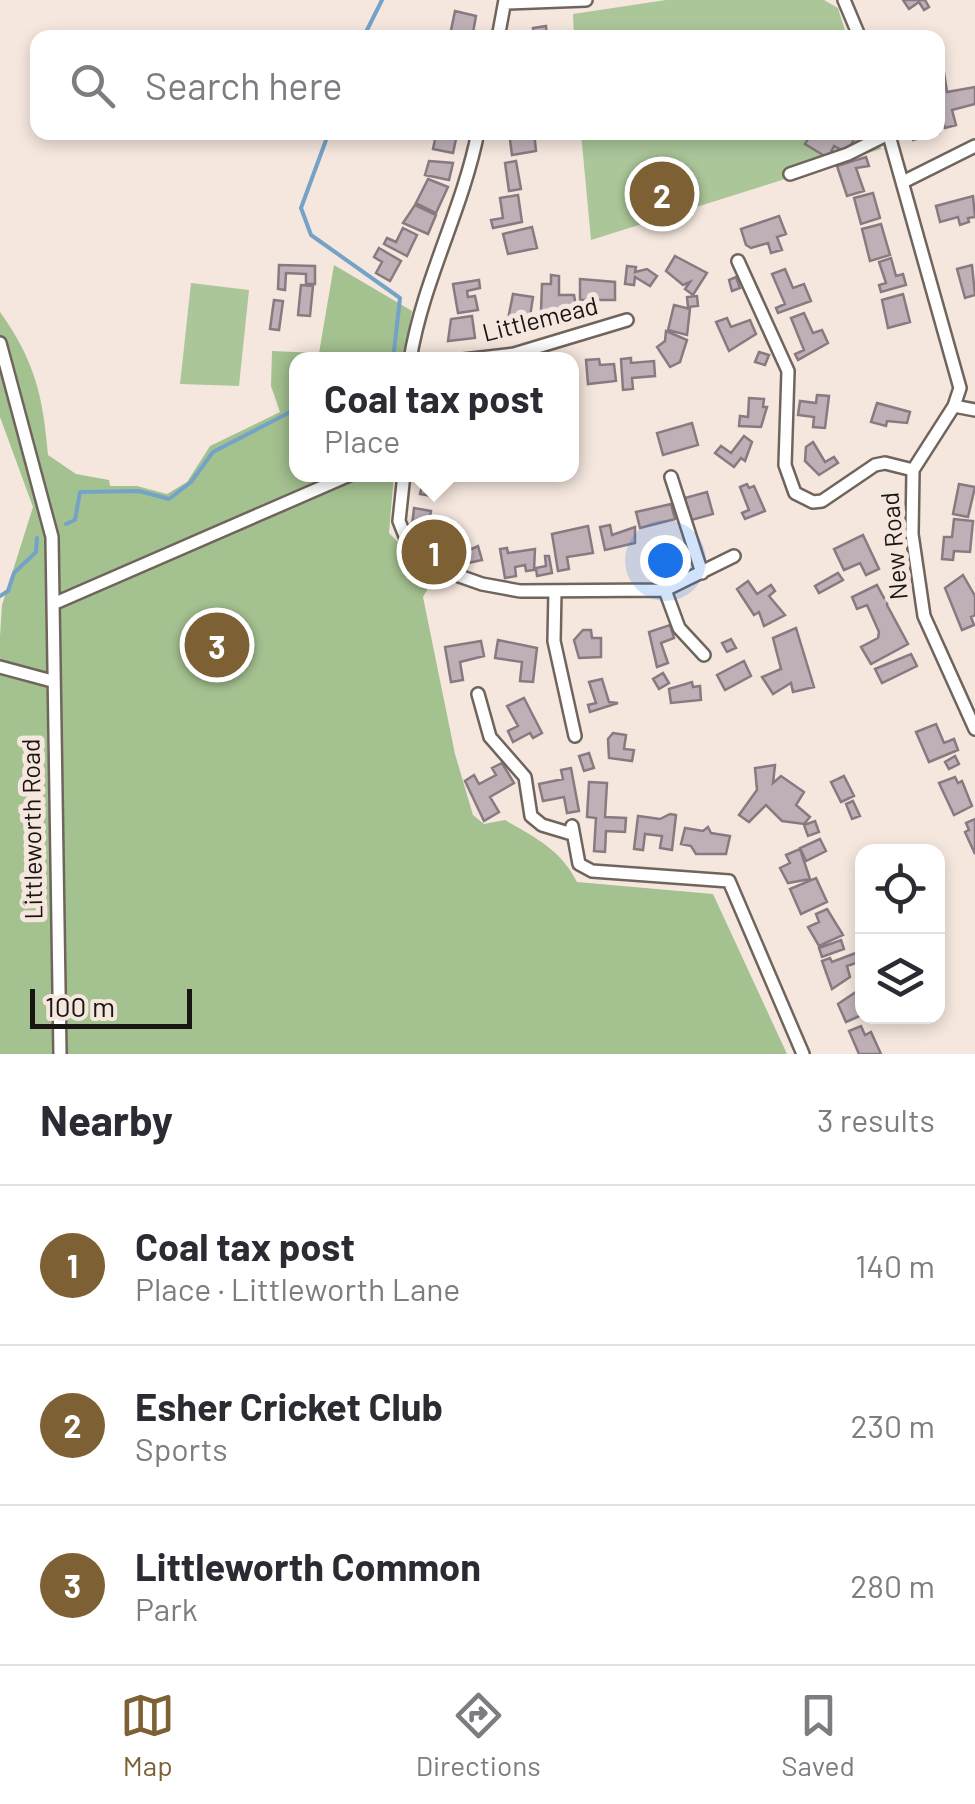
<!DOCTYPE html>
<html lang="en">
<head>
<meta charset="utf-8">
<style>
  body { margin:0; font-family:Barlow,sans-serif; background:#f7f7f7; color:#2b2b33 }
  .controls { position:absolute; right:30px; bottom:30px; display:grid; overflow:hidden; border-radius:20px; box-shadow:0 5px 15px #0003 }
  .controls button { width:90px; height:90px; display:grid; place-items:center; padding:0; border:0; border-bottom:2px solid #e1e1e2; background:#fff; color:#2b2b33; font:50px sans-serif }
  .scale { position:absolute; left:30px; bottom:25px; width:162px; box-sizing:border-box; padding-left:10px; border:5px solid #191512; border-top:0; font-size:28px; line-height:35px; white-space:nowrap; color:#191512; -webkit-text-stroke:8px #f5e7de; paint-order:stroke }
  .you { position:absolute; left:665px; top:560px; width:35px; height:35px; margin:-25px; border:8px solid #fff; border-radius:50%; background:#1a73e8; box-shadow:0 0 0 15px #1a73e833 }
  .badge { display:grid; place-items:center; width:65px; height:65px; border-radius:50%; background:#7d6034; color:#fff; font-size:32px; font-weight:700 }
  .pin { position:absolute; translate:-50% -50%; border:5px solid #fff; box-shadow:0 2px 10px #0006 }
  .popup { position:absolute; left:289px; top:352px; width:290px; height:130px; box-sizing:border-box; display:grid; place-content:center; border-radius:20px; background:#fff; filter:drop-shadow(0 2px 8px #0005); font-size:32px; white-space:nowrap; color:#7c7c81 }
  .popup b { font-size:38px; color:#2b2b33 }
  .popup::after { content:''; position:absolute; left:50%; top:100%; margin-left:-20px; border:20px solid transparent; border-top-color:#fff }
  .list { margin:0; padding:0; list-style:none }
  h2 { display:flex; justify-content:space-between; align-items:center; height:130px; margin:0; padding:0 40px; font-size:42px }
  h2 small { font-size:32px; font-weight:400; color:#7c7c81 }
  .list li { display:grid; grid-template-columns:65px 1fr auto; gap:30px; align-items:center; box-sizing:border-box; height:160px; padding:0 40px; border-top:2px solid #e1e1e2 }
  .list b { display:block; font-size:38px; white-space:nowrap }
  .list p { margin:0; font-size:32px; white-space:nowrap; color:#7c7c81 }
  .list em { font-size:32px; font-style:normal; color:#7c7c81 }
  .icon { flex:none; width:55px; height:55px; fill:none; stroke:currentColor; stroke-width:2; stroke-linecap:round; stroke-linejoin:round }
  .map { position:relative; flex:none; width:975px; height:1054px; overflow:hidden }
  .search { position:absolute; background:#fff; box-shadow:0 5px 15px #0003; left:30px; right:30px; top:30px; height:110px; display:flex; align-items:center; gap:25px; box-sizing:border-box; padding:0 35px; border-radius:20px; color:#7c7c81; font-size:38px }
  .sheet { height:610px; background:#fff }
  nav { display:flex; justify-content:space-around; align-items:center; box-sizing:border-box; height:140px; border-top:2px solid #e1e1e2; background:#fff; font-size:28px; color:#7c7c81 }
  nav a { display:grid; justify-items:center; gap:5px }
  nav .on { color:#7d6034 }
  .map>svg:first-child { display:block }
</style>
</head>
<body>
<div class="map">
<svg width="975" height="1054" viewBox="0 0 975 1054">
  <rect width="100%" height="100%" fill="#f5e7de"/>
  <path fill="#abc699" d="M666,0H824L838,8L847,37H574L573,14Z
    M581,133H876L881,149L591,240Z
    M191,283L249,290L239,386L180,384Z"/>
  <path fill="#a4c190" d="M334,265L412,311L403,359L296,360V474L394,475L389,533L434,578L423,597L455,754L473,815L484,824L505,820C536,838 561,850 577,882L713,894L787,1054H0V636L2,605L33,507L0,417V312C35,361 43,396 48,455L76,474L109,480L110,486H137L167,494L187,482L210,446L280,412L271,386L272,351L319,353Z"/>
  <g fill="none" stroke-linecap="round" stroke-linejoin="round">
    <path stroke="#74a3c7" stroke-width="4" d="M363,38L382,0
      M329,132L301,208L311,235L400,298L393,360
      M66,524L75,520L80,492L139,491L169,499L191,482L213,452L296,409
      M0,596L8,591L14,573L36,552L37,538"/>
  </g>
  <path fill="#bfb0b8" stroke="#877a81" stroke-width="2.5" d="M903,0H925L929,7L924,10L919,2L909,9Z
    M455,11L476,16L472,38L450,35Z
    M546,26L547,38H534L533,28Z
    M943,66L947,92L975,87V104L952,110L956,125L945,128L938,101V68Z
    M938,128L939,133L913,140L911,132H938Z
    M509,132H534L536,151L512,155Z
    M812,132H846L855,137L847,153L834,146L828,158L805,144Z
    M436,135L456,139L453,153L433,149Z
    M866,157L869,166L856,168L864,191L847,196L837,166Z
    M429,161L453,163L449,180L425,175Z
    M516,161L521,189L509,191L505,163Z
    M428,179L448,187L436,213L416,203Z
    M873,193L880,218L861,224L854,198Z
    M518,195L522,222L493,228L491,220L503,218L500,198Z
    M973,196L975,217L968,218L969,222L960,225L958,217L940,222L936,206Z
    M415,205L436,215L428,234L403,223Z
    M779,216L786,234L777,237L782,250L771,253L768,243L751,248L746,245L741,229Z
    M881,224L890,255L870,261L862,229Z
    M532,227L537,248L508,254L503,234Z
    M403,228L417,235L407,256L384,244L387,238L396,242Z
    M379,248L401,261L390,281L376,273L382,262L374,257Z
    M675,256L707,273L693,295L685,289L690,282L683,285L666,271Z
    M891,258L896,276L903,274L906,285L881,292L879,285L886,283L879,262Z
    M279,265L315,266V284H306V274L286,273L285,290L278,289Z
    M972,265L975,295L965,298L957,269Z
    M627,266L636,267L635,272L647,269L657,276L650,286L635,277L634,285L625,284Z
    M785,269L793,288L804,284L811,301L778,313L776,308L785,304L772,274Z
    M551,275L559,276V295H574L577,312L541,311L542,284H551Z
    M736,277L740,288L732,291L729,280Z
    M580,279L615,282V300H580Z
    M479,280L480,288L467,291L468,297L475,296L478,310L458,313L453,284Z
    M301,285L313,286L310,316L298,315Z
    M513,294L533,297L529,323L508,319Z
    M903,294L910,322L888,328L882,300Z
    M697,296L698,306L688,307L687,297Z
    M274,300L283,301L279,330L270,329Z
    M674,305L690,309L687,335L668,330Z
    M804,313L813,333L822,330L828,343L798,360L795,354L804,350L791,318Z
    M472,316L475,338L448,341L451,319Z
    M727,318L731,327L750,320L756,334L729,351L716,322Z
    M666,331L687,340L680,362L670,367L657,347L665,341Z
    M759,352L769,355L765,365L755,362Z
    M631,358V363L654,361L655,376L632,378L633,389L623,390L621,359Z
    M599,359L600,365L614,364L616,381L588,384L586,360Z
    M817,395L829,396L825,428L813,427L814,417L798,415L800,401L816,403Z
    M749,398L764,399L763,407H767L761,427L739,426L740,416L748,417Z
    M877,403L910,412L907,423L887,421L886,426L871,422Z
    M692,423L698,445L663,455L657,433Z
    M744,436L752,442L745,461L741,458L734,467L715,453L721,446L731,453Z
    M813,442L825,462L834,457L838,463L819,475L805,461L806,447Z
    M423,482L434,484L432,496L420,494Z
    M747,484L749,488L754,486L765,511L745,519L742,513L749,510L740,487Z
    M959,484L975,487L968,517L953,514Z
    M707,492L713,514L688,521L681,499Z
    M671,504L675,519L640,528L636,512Z
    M414,508L431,511L428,528L412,526Z
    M954,519L973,521L970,552L954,551L953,560L942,559L944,537H952Z
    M610,525L612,535L635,527V543L605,550L600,527Z
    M588,526L593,553L567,557L569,569L558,571L552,534Z
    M459,532L466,563L457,565L456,559L451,561L445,536Z
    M863,535L879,569L866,575L860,563L844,570L834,549Z
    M478,546L482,560L468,563L465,552Z
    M507,548L508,553L535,549L534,570L526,571L525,565L515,567L516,576L505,578L500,549Z
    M545,556H549L552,573L537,576L536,568L546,566Z
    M838,573L843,580L819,593L815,586Z
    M963,575L975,596V615L971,617L974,625L962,630L945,588Z
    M748,581L757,594L771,585L775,591L769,596L785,615L764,626L759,612L754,615L737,589Z
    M877,585L884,598L888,596L887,605L908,644L871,664L861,647L878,638L879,632L867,605L857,609L852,597Z
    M670,625L674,638L661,643L668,663L657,667L649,632Z
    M796,628L814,687L793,692L791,683L773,694L762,677L781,669L773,638Z
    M583,630H591L592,638H601V657L579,658L574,640Z
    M731,639L736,648L727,652L722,643Z
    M498,640L537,648L533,682L520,681L522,662L495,658Z
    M481,641L484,656L460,662L463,680L451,682L445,647Z
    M911,654L917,666L882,683L875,669Z
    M744,661L751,676L725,690L717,675Z
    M663,673L669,683L659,689L653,679Z
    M602,679L609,702L618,703L590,712L588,705L596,703L589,682Z
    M692,682L693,687L700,686L701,700L671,703L669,689Z
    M524,698L542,733L533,738L530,733L513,742L508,731L518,726L507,706Z
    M936,724L944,743L954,739L958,750L929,762L916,732Z
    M613,733L626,735L624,749L634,750L632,761L609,758L608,739Z
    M589,753L594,768L584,771L579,756Z
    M955,756L959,764L949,769L945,762Z
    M502,763L514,783L490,797L499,812L484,821L465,781L474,775L479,784L496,775L492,768Z
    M775,765L773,783L781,776L804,792L796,805L810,817L804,824L782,821L766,805L749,822L739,815L757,790L755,768Z
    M571,768L579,811L567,813L564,797L543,801L539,784L563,779L561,770Z
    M844,776L854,796L841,802L831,782Z
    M955,777L958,783L962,781L972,806L954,815L939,783Z
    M589,782L607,783L605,817L626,818L625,832L606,831L605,852L594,851L596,818L587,817Z
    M853,801L860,816L852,819L846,804Z
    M670,814L676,815L672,850L660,848L662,836L645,834L643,850L634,849L638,816L660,819Z
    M975,819V854L965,832L969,830L966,823Z
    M815,821L819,832L808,836L804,825Z
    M708,827L711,833L730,836L726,854H696L691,846L681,844L685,828L703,831Z
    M820,839L826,851L806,861L800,848Z
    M800,849L810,879L788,883L780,868L790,863L786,855Z
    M816,878L827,902L801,914L790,889Z
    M827,909L843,935L819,946L808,927L819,922L816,914Z
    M841,940L844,949L822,957L819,948Z
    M856,953L859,962L847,966L850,977L832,989L822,961L830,958L832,962Z
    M862,988L859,999L862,1015L846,1022L838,1004Z
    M861,1026L865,1035L871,1032L881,1054H859L849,1031Z"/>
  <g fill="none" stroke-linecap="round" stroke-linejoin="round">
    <defs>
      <path id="minor" d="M844,0L860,38
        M505,3L586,0
        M498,38L505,0
        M888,132L960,388L954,406L913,470L912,534L924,616L975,729
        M790,174L848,154L888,134
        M903,182L975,146
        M738,261L788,371L785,465L795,493L813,502L822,501L875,465L885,463L913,470
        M0,343L52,537L60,1054
        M410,360C423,280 462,212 478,132
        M463,360L514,354L627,320
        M954,406L975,410
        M404,474L399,521L411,551L445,571L482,584L520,591L665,590L734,556
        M671,477L702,573
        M665,590L679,628L704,655
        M555,591L554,641L575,736
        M53,604L352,474
        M0,667L52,681
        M478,694L490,737L525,777L531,816L542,825L572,834
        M572,826L579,864L592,871L729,881L803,1054"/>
    </defs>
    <use href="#minor" stroke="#70655d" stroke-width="16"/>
    <use href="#minor" stroke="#fff" stroke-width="11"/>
  </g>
  <g text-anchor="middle" stroke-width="10" stroke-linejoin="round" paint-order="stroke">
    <g font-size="25" fill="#191512" stroke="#f5e7de">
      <text transform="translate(540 319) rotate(-14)" y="9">Littlemead</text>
      <text transform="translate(894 546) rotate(-95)" y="9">New Road</text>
      <text transform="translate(32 829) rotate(-91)" y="9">Littleworth Road</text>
    </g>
  </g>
</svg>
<div class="controls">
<button><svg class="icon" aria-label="locate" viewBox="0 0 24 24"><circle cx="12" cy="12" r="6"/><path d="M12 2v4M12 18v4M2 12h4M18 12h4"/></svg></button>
<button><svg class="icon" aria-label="layers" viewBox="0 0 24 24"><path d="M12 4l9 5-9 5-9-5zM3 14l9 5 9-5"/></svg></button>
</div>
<div class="scale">100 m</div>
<div class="you"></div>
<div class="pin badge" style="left:434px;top:552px">1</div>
<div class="popup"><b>Coal tax post</b>Place</div>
<div class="pin badge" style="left:662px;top:194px">2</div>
<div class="pin badge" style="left:217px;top:645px">3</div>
<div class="search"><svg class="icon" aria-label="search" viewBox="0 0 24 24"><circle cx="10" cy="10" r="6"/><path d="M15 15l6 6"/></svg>Search here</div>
</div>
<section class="sheet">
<h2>Nearby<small>3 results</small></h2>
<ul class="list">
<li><span class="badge">1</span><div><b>Coal tax post</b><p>Place · Littleworth Lane</p></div><em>140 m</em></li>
<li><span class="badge">2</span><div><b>Esher Cricket Club</b><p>Sports</p></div><em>230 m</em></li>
<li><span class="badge">3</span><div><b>Littleworth Common</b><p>Park</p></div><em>280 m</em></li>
</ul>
</section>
<nav>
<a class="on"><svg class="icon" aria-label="map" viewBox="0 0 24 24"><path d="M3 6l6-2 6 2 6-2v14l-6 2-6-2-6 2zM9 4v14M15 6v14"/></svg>Map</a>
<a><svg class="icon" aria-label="directions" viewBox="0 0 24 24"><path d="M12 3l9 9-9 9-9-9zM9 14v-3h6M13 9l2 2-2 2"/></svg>Directions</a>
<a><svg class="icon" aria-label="saved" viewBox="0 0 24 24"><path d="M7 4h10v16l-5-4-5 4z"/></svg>Saved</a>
</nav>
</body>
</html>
